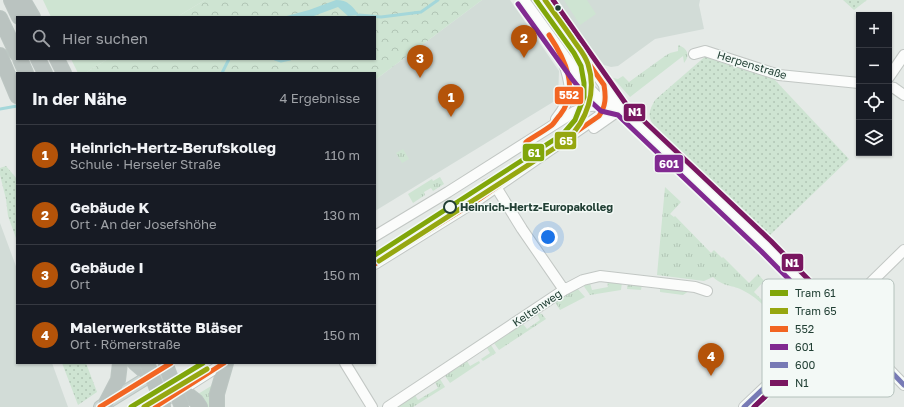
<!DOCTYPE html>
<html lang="de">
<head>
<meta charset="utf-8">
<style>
  body { margin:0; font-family:"Golos Text",sans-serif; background:#20242c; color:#f1f3f6 }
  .controls { position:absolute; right:12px; top:12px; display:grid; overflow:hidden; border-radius:0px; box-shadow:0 1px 3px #0004 }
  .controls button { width:36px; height:36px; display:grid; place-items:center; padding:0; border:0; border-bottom:1px solid #363941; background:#171b24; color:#f1f3f6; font:20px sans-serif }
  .you { position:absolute; left:548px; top:237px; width:14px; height:14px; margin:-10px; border:3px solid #fff; border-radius:50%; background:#1a73e8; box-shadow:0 0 0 6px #1a73e833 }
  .badge { display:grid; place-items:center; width:26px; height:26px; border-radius:50%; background:#b45309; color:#fff; font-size:13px; font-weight:700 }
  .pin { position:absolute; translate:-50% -33px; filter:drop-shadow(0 1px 2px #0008) }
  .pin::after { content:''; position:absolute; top:21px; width:14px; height:12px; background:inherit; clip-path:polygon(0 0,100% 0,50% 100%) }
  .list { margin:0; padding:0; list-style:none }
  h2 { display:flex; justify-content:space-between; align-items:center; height:52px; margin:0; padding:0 16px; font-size:17px }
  h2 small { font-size:13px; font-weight:400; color:#9ea1a6 }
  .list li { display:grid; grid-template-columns:26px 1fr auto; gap:12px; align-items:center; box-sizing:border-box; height:60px; padding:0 16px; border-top:1px solid #363941 }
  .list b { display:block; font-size:15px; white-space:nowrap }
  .list p { margin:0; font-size:13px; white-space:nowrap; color:#9ea1a6 }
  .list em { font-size:13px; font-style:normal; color:#9ea1a6 }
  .icon { flex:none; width:22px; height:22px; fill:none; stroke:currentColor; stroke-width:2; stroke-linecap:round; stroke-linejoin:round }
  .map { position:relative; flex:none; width:904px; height:407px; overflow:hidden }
  .search { position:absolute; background:#171b24; box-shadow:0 1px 3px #0004; left:16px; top:16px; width:360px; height:44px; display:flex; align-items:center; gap:10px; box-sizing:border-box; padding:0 14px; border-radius:0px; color:#9ea1a6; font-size:15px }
  .panel { position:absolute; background:#171b24; box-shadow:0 1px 3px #0004; left:16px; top:72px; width:360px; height:292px; border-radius:0px }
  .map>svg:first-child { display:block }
</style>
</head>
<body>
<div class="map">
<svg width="904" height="407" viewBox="0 0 904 407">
  <defs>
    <pattern id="grass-tufts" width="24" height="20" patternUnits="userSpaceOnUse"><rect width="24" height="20" fill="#cee4d2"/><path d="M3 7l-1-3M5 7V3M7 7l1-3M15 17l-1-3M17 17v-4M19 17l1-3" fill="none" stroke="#b1c5b5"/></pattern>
    <pattern id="park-crowns" width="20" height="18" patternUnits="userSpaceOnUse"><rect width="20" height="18" fill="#cee4d2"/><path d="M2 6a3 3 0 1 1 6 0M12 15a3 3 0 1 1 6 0" fill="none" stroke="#b1c5b5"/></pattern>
    <pattern id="garden-dots" width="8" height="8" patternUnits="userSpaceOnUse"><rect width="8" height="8" fill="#cee4d2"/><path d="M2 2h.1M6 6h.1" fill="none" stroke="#b1c5b5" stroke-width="1.8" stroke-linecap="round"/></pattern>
  </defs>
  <rect width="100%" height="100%" fill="#e5eae7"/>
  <path fill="#d2dcd7" d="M482,0H510L559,71L558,99L375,211V80Z
    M556,0H700L699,5L704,29L655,39L618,66L611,67L604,65Z
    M0,223L17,269V363H52L68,407H0Z"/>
  <path fill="url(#grass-tufts)" d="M678,45C687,48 691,55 684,63L683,56L630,97L613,78L618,79L623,76L629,82L665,56L670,53L678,51Z
    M587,110L585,123L572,131L571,129L582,111Z
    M403,149L409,159L402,163L396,153Z
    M440,177L444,184L433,191L431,188L424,192L425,195L413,203L408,194L432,179L433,181Z
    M665,187L681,202L670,214L674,217L675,216L711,253L714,250L722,258L723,257L749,283L758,274L764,281L754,292L770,308L788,290L783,284L784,282L795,292V296L778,314H773C764,306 755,296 744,291C732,284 725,288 713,277L704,281L657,275Z
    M607,280L622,282L621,290L590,295L583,285L590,283L592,290L608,287Z
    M628,282L642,284L641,290L627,289Z
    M660,286L689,291L683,295L660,292Z
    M577,288L585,297L560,310L555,302Z
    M538,313L542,314L546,319L499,350L494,343L523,324L527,329L540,320L537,314Z
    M491,345L496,353L483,361L481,359L490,353L487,348Z
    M467,361L470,366L479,361L480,363L450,383L445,376Z
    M440,379L445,387L413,407H395L415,395L418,400L438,388L435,382Z
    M216,383L213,407H208L198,394Z"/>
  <path fill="url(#park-crowns)" d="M205,0H482L375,80V73H85L108,59H375V17H177Z"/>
  <path fill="url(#garden-dots)" d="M843,0H867L854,10Z
    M708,54L724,60L729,64L735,67L774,79L849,159L769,236L653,125C647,115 650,109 655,100Z
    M6,166L17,179V241L8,216L6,199L0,175V168Z
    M62,363H86L97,392L78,405Z"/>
  <path fill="#cee4d2" d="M43,0H205L177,17H51Z
    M564,0H587L596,14L580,25Z
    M71,59H108L85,73H78Z"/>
  <path fill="#a4d7da" d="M336,0C348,0 352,6 359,15L348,16L338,7L311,17H283L309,10Z"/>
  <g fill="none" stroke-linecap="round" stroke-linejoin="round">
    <path stroke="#a4d7da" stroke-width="3" d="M357,17L359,15L381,17L421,12L438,0
      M275,59L281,61L290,59
      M222,73L229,59
      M0,109L17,106"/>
    <defs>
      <path id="minor" d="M524,0L584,83L605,105
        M544,0L621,109
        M694,54L705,51L779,75L859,83
        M889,77L904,55
        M889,87L894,88L904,95
        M556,119C574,96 572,87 563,60
        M594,128L621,109
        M496,187L522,229L564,290
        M375,236L448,192L574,112L589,106L605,105L621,109L628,115L660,146L766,246L834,315L853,332L904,385
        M375,264L478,200L599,116C607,106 606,98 604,85
        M345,363L372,407
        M158,405L224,363
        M388,407L564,290L583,280L600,276L695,287L707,291
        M744,407L822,333L834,315L852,301L904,250"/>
      <path id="major" d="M100,407L150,376L179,389"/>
      <path id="highway" d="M11,0L19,17
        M23,0L33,17
        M0,18L17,54
        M0,55L17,96
        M20,59L26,73
        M38,59L45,73
        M57,59L64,73
        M135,363L150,376
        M182,390L196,401L200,407
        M106,403L118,380L120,363
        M217,407V394L226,363"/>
    </defs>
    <use href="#minor" stroke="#c2c7c4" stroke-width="12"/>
    <use href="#major" stroke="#bcc6c2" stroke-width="14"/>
    <use href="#highway" stroke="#bcc6c2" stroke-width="16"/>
    <use href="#minor" stroke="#fbfcfb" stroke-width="10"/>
    <use href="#major" stroke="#cdd6d3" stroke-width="12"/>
    <use href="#highway" stroke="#bac3c0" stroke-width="14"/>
    <path stroke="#c7cbca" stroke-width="1" d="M482,181L536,151"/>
    <defs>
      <path id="highway-bridge" d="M147,363L164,407
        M165,363L182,407"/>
    </defs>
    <use href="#highway-bridge" stroke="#bcc6c2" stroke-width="16" stroke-linecap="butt"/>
    <use href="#highway-bridge" stroke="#bac3c0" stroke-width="14"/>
    <defs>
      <path id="bus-1" d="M526,142C535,136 544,131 552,125C555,122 557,118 560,115C580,89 565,59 549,35
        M375,264L478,200L599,116C606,106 606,97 604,85L544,0
        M100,407L171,363
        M155,407L224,363"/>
      <path id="bus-2" d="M518,4L572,79L589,100L601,111L618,115L623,120L761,251L829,320
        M754,407L827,338L840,319"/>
      <path id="bus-3" d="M834,315L853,332L904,385
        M744,407L822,333L834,315"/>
      <path id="bus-4" d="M553,0L626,104L771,241L840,312V318L827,338L754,407"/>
    </defs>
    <use href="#bus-1" stroke="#f3f9f6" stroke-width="8"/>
    <use href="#bus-2" stroke="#f3f9f6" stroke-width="8"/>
    <use href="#bus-3" stroke="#f3f9f6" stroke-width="8"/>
    <use href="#bus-4" stroke="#f3f9f6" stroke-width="8"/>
    <use href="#bus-1" stroke="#f26522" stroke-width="5"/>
    <use href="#bus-2" stroke="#812a91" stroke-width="5"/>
    <use href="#bus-3" stroke="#777ab5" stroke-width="5"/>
    <use href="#bus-4" stroke="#791660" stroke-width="5"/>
    <defs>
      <path id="tram-1" d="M375,255L563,134L575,120L584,97V83L581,66L574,53L536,0
        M131,407L203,363"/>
      <path id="tram-2" d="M379,261L567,140C587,120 597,92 588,64C585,54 577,46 572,38C563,25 554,13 545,0
        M144,407L207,369"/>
    </defs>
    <use href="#tram-1" stroke="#f3f9f6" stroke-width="8"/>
    <use href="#tram-2" stroke="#f3f9f6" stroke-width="8"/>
    <use href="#tram-1" stroke="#80a60a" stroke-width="5"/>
    <use href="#tram-2" stroke="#96a710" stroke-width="5"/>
  </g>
  <circle fill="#213f34" stroke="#f3f9f6" stroke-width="1.5" cx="558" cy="8" r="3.5"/>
  <circle fill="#f3f9f6" stroke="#213f34" stroke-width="2" cx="450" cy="207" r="6"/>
  <g text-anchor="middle" stroke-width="3" stroke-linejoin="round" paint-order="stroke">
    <g font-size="11" fill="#213f34" stroke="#f3f9f6">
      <text transform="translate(752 65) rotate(17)" y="4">Herpenstraße</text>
      <text transform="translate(537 308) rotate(-34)" y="4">Keltenweg</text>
    </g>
    <g font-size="11" font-weight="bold" fill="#213f34" stroke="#f3f9f6" text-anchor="start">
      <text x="460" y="211">Heinrich-Hertz-Europakolleg</text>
    </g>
  </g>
  <rect x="762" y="279" width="132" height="118" rx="6" fill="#f3f9f6" stroke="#b4c1bc" stroke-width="1"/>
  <rect x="770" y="290" width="18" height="6" fill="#80a60a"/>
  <rect x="770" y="308" width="18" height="6" fill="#96a710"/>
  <rect x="770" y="326" width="18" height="6" fill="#f26522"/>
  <rect x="770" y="344" width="18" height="6" fill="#812a91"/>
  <rect x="770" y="362" width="18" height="6" fill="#777ab5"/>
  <rect x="770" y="380" width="18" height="6" fill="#791660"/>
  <g font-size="11" fill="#213f34">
    <text x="795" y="297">Tram 61</text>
    <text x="795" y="315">Tram 65</text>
    <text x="795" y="333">552</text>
    <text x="795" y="351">601</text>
    <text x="795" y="369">600</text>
    <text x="795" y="387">N1</text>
  </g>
  <g stroke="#f3f9f6" stroke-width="1.5">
    <rect x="554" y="86" width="30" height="19" rx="4" fill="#f26522"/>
    <rect x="623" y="103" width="23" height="19" rx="4" fill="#791660"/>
    <rect x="554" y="131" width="23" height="19" rx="4" fill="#96a710"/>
    <rect x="522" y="143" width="23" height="19" rx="4" fill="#80a60a"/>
    <rect x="654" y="154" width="30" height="19" rx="4" fill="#812a91"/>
    <rect x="781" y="253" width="23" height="19" rx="4" fill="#791660"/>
  </g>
  <g font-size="11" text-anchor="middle" font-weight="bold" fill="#fff">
    <text x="569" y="99">552</text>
    <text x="635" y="116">N1</text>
    <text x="566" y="145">65</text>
    <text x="534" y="157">61</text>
    <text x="669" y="168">601</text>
    <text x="792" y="267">N1</text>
  </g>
</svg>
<div class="controls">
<button>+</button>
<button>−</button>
<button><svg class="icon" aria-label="locate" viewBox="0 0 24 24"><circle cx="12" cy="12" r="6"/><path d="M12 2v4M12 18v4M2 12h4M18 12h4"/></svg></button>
<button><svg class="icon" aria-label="layers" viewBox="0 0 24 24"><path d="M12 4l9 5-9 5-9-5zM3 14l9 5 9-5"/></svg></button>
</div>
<div class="you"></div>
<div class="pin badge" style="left:451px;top:117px">1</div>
<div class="pin badge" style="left:524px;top:58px">2</div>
<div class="pin badge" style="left:420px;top:78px">3</div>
<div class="pin badge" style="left:711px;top:376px">4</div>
<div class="search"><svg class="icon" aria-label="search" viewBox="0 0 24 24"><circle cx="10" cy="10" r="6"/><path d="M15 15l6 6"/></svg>Hier suchen</div>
<section class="panel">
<h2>In der Nähe<small>4 Ergebnisse</small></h2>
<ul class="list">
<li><span class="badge">1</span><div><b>Heinrich-Hertz-Berufskolleg</b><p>Schule · Herseler Straße</p></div><em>110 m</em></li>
<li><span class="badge">2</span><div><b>Gebäude K</b><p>Ort · An der Josefshöhe</p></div><em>130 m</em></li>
<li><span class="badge">3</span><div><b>Gebäude I</b><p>Ort</p></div><em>150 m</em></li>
<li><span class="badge">4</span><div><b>Malerwerkstätte Bläser</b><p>Ort · Römerstraße</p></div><em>150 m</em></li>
</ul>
</section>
</div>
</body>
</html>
